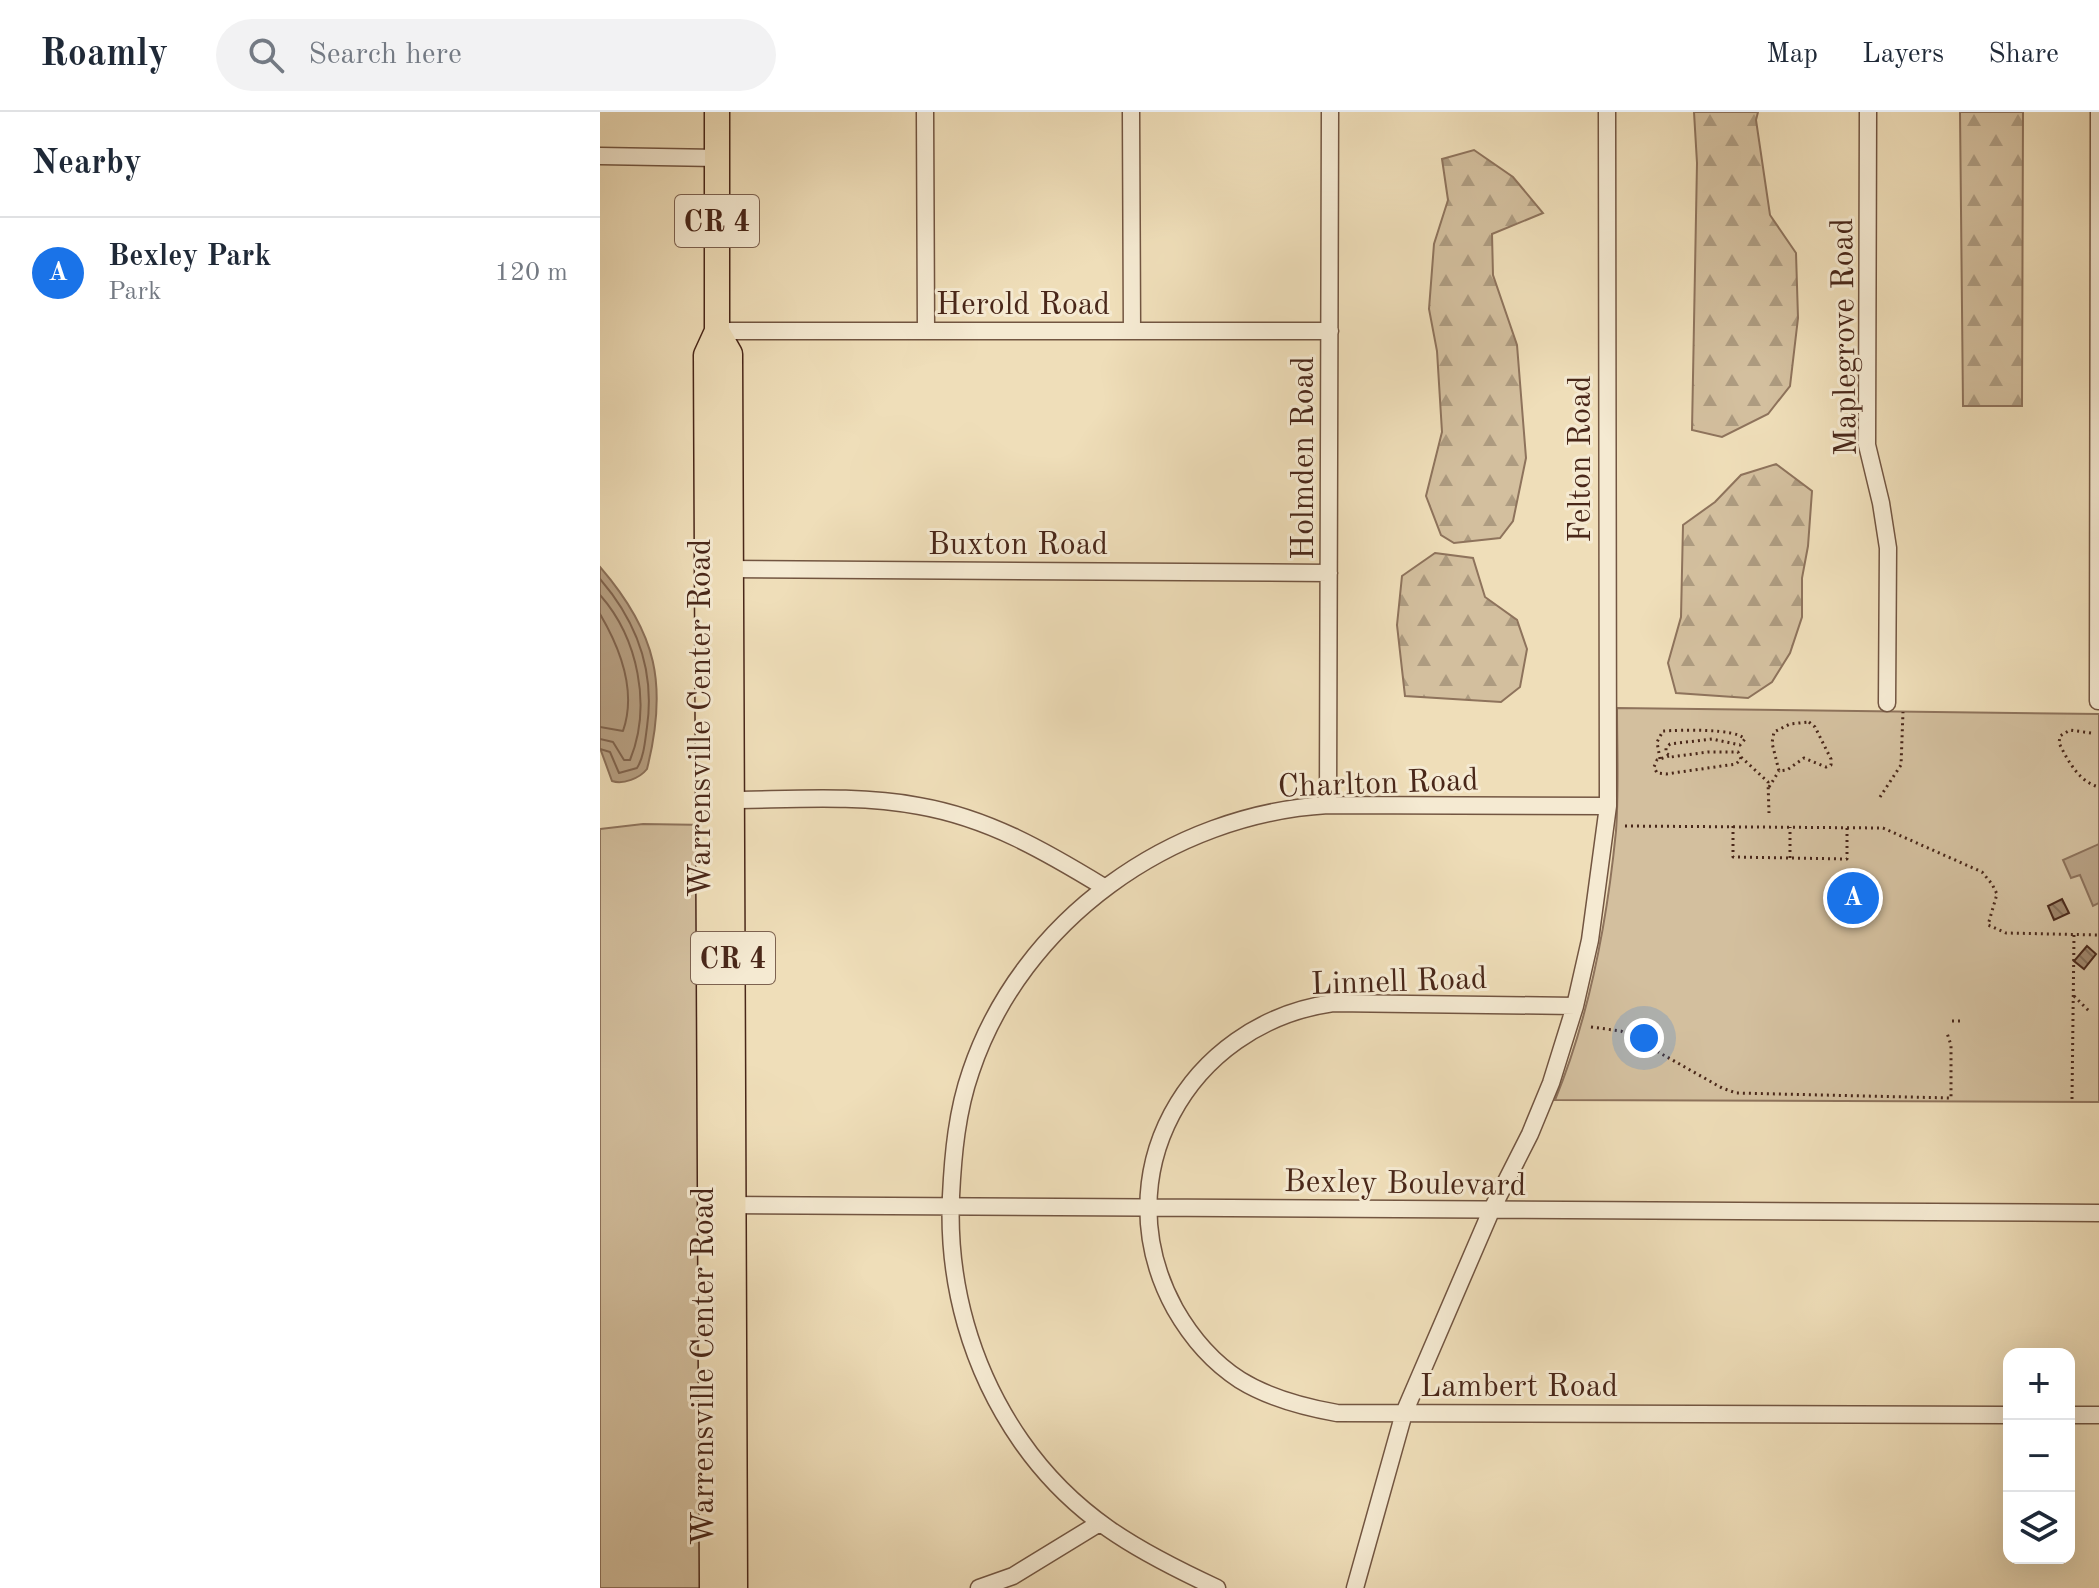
<!DOCTYPE html>
<html lang="en">
<head>
<meta charset="utf-8">
<style>
  body { margin:0; font-family:"Old Standard TT",serif; background:#f2f2f3; color:#1f2937 }
  .controls { position:absolute; right:24px; bottom:24px; display:grid; overflow:hidden; border-radius:16px; box-shadow:0 8px 32px #0002 }
  .controls button { width:72px; height:72px; display:grid; place-items:center; padding:0; border:0; border-bottom:2px solid #e0e1e3; background:#fff; color:#1f2937; font:40px sans-serif }
  .you { position:absolute; left:1044px; top:926px; width:28px; height:28px; margin:-20px; border:6px solid #fff; border-radius:50%; background:#1a73e8; box-shadow:0 0 0 12px #1a73e833 }
  .badge { display:grid; place-items:center; width:52px; height:52px; border-radius:50%; background:#1a73e8; color:#fff; font-size:26px; font-weight:700 }
  .pin { position:absolute; translate:-50% -50%; border:4px solid #fff; box-shadow:0 2px 8px #0006 }
  .list { margin:0; padding:0; list-style:none }
  h2 { display:flex; justify-content:space-between; align-items:center; height:104px; margin:0; padding:0 32px; font-size:34px }
  h2 small { font-size:26px; font-weight:400; color:#747a83 }
  .list li { display:grid; grid-template-columns:52px 1fr auto; gap:24px; align-items:center; box-sizing:border-box; height:112px; padding:0 32px; border-top:2px solid #e0e1e3 }
  .list b { display:block; font-size:30px; white-space:nowrap }
  .list p { margin:0; font-size:26px; white-space:nowrap; color:#747a83 }
  .list em { font-size:26px; font-style:normal; color:#747a83 }
  .icon { flex:none; width:44px; height:44px; fill:none; stroke:currentColor; stroke-width:2; stroke-linecap:round; stroke-linejoin:round }
  .map { position:relative; flex:none; width:1499px; height:1476px; overflow:hidden }
  header { display:flex; align-items:center; gap:48px; box-sizing:border-box; height:112px; padding:0 40px; background:#fff; border-bottom:2px solid #e0e1e3 }
  header strong { font-size:38px }
  nav { display:flex; gap:44px; margin-inline-start:auto; font-size:28px }
  .search { width:560px; height:72px; background:#f2f2f3; display:flex; align-items:center; gap:20px; box-sizing:border-box; padding:0 28px; border-radius:44px; color:#747a83; font-size:30px }
  main { display:flex }
  aside { flex:1; background:#fff }
  .map>svg:first-child { display:block }
</style>
</head>
<body>
<header>
<strong>Roamly</strong>
<div class="search"><svg class="icon" aria-label="search" viewBox="0 0 24 24"><circle cx="10" cy="10" r="6"/><path d="M15 15l6 6"/></svg>Search here</div>
<nav><a>Map</a><a>Layers</a><a>Share</a></nav>
</header>
<main>
<aside>
<h2>Nearby<small></small></h2>
<ul class="list">
<li><span class="badge">A</span><div><b>Bexley Park</b><p>Park</p></div><em>120 m</em></li>
</ul>
</aside>
<div class="map">
<svg width="1499" height="1476" viewBox="0 0 1499 1476">
  <defs>
    <pattern id="forest-firs" width="22" height="20" patternUnits="userSpaceOnUse" patternTransform="scale(2)"><rect width="22" height="20" fill="#d3bf9e"/><path d="M5 1l3.5 6h-7zM16 11l3.5 6h-7z" fill="#ad9b80"/></pattern>
    <pattern id="building-back-hatch" width="6" height="6" patternUnits="userSpaceOnUse" patternTransform="scale(2)"><rect width="6" height="6" fill="#9f866c"/><path d="M-1 5l2 2M0 0l6 6M5-1l2 2" fill="none" stroke="#846e58"/></pattern>
  </defs>
  <rect width="100%" height="100%" fill="#efdeb9"/>
  <filter id="stains"><feTurbulence type="fractalNoise" baseFrequency=".0025" numOctaves="4"/><feColorMatrix values="0 0 0 0 .2 0 0 0 0 .09 0 0 0 0 .02 0 0 0 .5 -.17"/></filter>
  <radialGradient id="worn" r=".72"><stop offset=".6" stop-color="#630" stop-opacity="0"/><stop offset="1" stop-color="#630" stop-opacity=".3"/></radialGradient>
  <path fill="#d3bf9e" stroke="#8e735c" stroke-width="2" d="M1017,596L1499,602V990L955,988C990,903 1007,810 1016,719C1019,678 1017,636 1017,596Z
    M43,712L108,713L112,1476H0V717Z"/>
  <path fill="url(#forest-firs)" stroke="#8e735c" stroke-width="2" d="M1094,0H1158L1156,8L1170,103L1196,141L1198,206L1190,274L1168,302L1122,325L1092,318L1097,51Z
    M1360,0H1423L1422,294H1363Z
    M874,38L913,65L943,101L892,122L893,163L917,233L926,346L913,409L900,426L854,431L841,423L826,384L842,320L837,239L829,197L834,132L848,88L842,47Z
    M1176,352L1212,379L1208,434L1202,466V505L1190,541L1172,570L1148,586L1076,581L1068,551L1081,505L1083,413L1115,390L1141,363Z
    M835,441L873,446L885,485L917,508L927,537L920,575L901,590L805,584L797,513L802,464Z"/>
  <path fill="#b7a083" stroke="#8b7059" stroke-width="2" d="M0,455C57,521 68,573 47,657C40,666 23,673 12,669L0,636Z
    M1499,732V791L1493,794L1480,763L1471,766L1463,748Z"/>
  <g fill="none" stroke-linecap="round" stroke-linejoin="round">
    <path stroke="#80644e" stroke-width="2" d="M0,467C37,510 55,559 47,615C45,629 44,645 37,656L19,661L10,640L0,637
      M0,483C38,526 52,594 30,648H24L13,630L0,627
      M0,502C20,536 37,579 23,619L0,615"/>
  </g>
  <path fill="url(#building-back-hatch)" stroke="#492719" stroke-width="2" d="M1462,787L1469,801L1454,808L1448,794Z
    M1487,834L1496,842L1484,857L1474,849Z"/>
  <g fill="none" stroke-linecap="round" stroke-linejoin="round">
    <defs>
      <path id="minor" d="M325,0L326,219
        M531,0L532,219
        M1268,0L1267,333L1281,391L1288,436L1287,591
        M0,44L117,46
        M117,219H730
        M124,457L729,461
        M1498,589L1499,0
        M122,688C187,688 255,682 319,694C388,706 445,739 504,775
        M728,693L730,0
        M975,894L733,891C587,912 502,1064 575,1197C591,1225 612,1250 640,1268C669,1286 703,1295 737,1301L1409,1303
        M125,1093L1499,1101
        M1469,1303H1499
        M379,1476L413,1464L498,1412
        M617,1476C537,1439 473,1404 421,1329C371,1257 347,1171 351,1084C353,1042 357,999 371,959C422,808 571,702 728,693L1008,694
        M755,1476L804,1301L891,1099L930,1022L951,971L975,894L990,828L1008,694L1007,0"/>
      <path id="primary" d="M117,219L130,242L135,1476
        M112,1476L106,243L117,219V0"/>
    </defs>
    <use href="#minor" stroke="#725541" stroke-width="19"/>
    <use href="#primary" stroke="#492719" stroke-width="27"/>
    <path stroke="#492719" stroke-width="3" stroke-dasharray="2 4" stroke-linecap="butt" d="M1209,610L1215,615L1231,647V653L1226,655L1204,646L1187,658L1179,659L1172,631L1174,620L1190,612Z
      M1491,621L1470,618L1460,624L1459,631C1468,649 1479,670 1499,675
      M1141,645L1168,670L1169,701
      M1060,647L1057,630L1063,619C1080,618 1135,616 1145,627L1140,633L1112,627L1070,632L1066,636V641L1071,645L1108,640H1138L1141,647L1136,652L1066,662L1057,661L1054,655L1057,648L1069,644
      M1169,675L1179,659
      M1280,685L1301,653L1303,600
      M1025,714L1283,716L1382,760L1392,772L1397,782L1388,813L1406,821L1499,823
      M1133,714V745L1247,747V716
      M1190,746V715
      M1474,884L1490,900
      M1352,909H1360
      M991,915L1021,919L1122,976L1136,981L1351,986V933L1347,921
      M1472,987L1474,823"/>
    <use href="#minor" stroke="#f5ead2" stroke-width="16"/>
    <use href="#primary" stroke="#efdeb9" stroke-width="24"/>
  </g>
  <g text-anchor="middle" stroke-width="6" stroke-linejoin="round" paint-order="stroke">
    <g fill="#f5ead2" stroke="#7d6250" stroke-width="2">
      <rect x="75" y="83" width="84" height="52" rx="6"/>
      <rect x="91" y="820" width="84" height="52" rx="6"/>
    </g>
    <g font-size="30" font-weight="bold" fill="#492719">
      <text x="117" y="119">CR 4</text>
      <text x="133" y="856">CR 4</text>
    </g>
    <g font-size="32" fill="#492719" stroke="#f5ead2">
      <text x="423" y="202">Herold Road</text>
      <text transform="translate(1243 225) rotate(-91)" y="11">Maplegrove Road</text>
      <text transform="translate(702 346) rotate(-90)" y="11">Holmden Road</text>
      <text transform="translate(979 347) rotate(-90)" y="11">Felton Road</text>
      <text x="418" y="442">Buxton Road</text>
      <text transform="translate(99 606) rotate(-90)" y="11">Warrensville Center Road</text>
      <text transform="translate(778 670) rotate(-2)" y="11">Charlton Road</text>
      <text transform="translate(799 868) rotate(-2)" y="11">Linnell Road</text>
      <text transform="translate(805 1070) rotate(1)" y="11">Bexley Boulevard</text>
      <text transform="translate(102 1254) rotate(-90)" y="11">Warrensville Center Road</text>
      <text x="919" y="1284">Lambert Road</text>
    </g>
  </g>
  <rect width="100%" height="100%" filter="url(#stains)"/>
  <rect width="100%" height="100%" fill="url(#worn)"/>
</svg>
<div class="controls">
<button>+</button>
<button>−</button>
<button><svg class="icon" aria-label="layers" viewBox="0 0 24 24"><path d="M12 4l9 5-9 5-9-5zM3 14l9 5 9-5"/></svg></button>
</div>
<div class="you"></div>
<div class="pin badge" style="left:1253px;top:786px">A</div>
</div>
</main>
</body>
</html>
